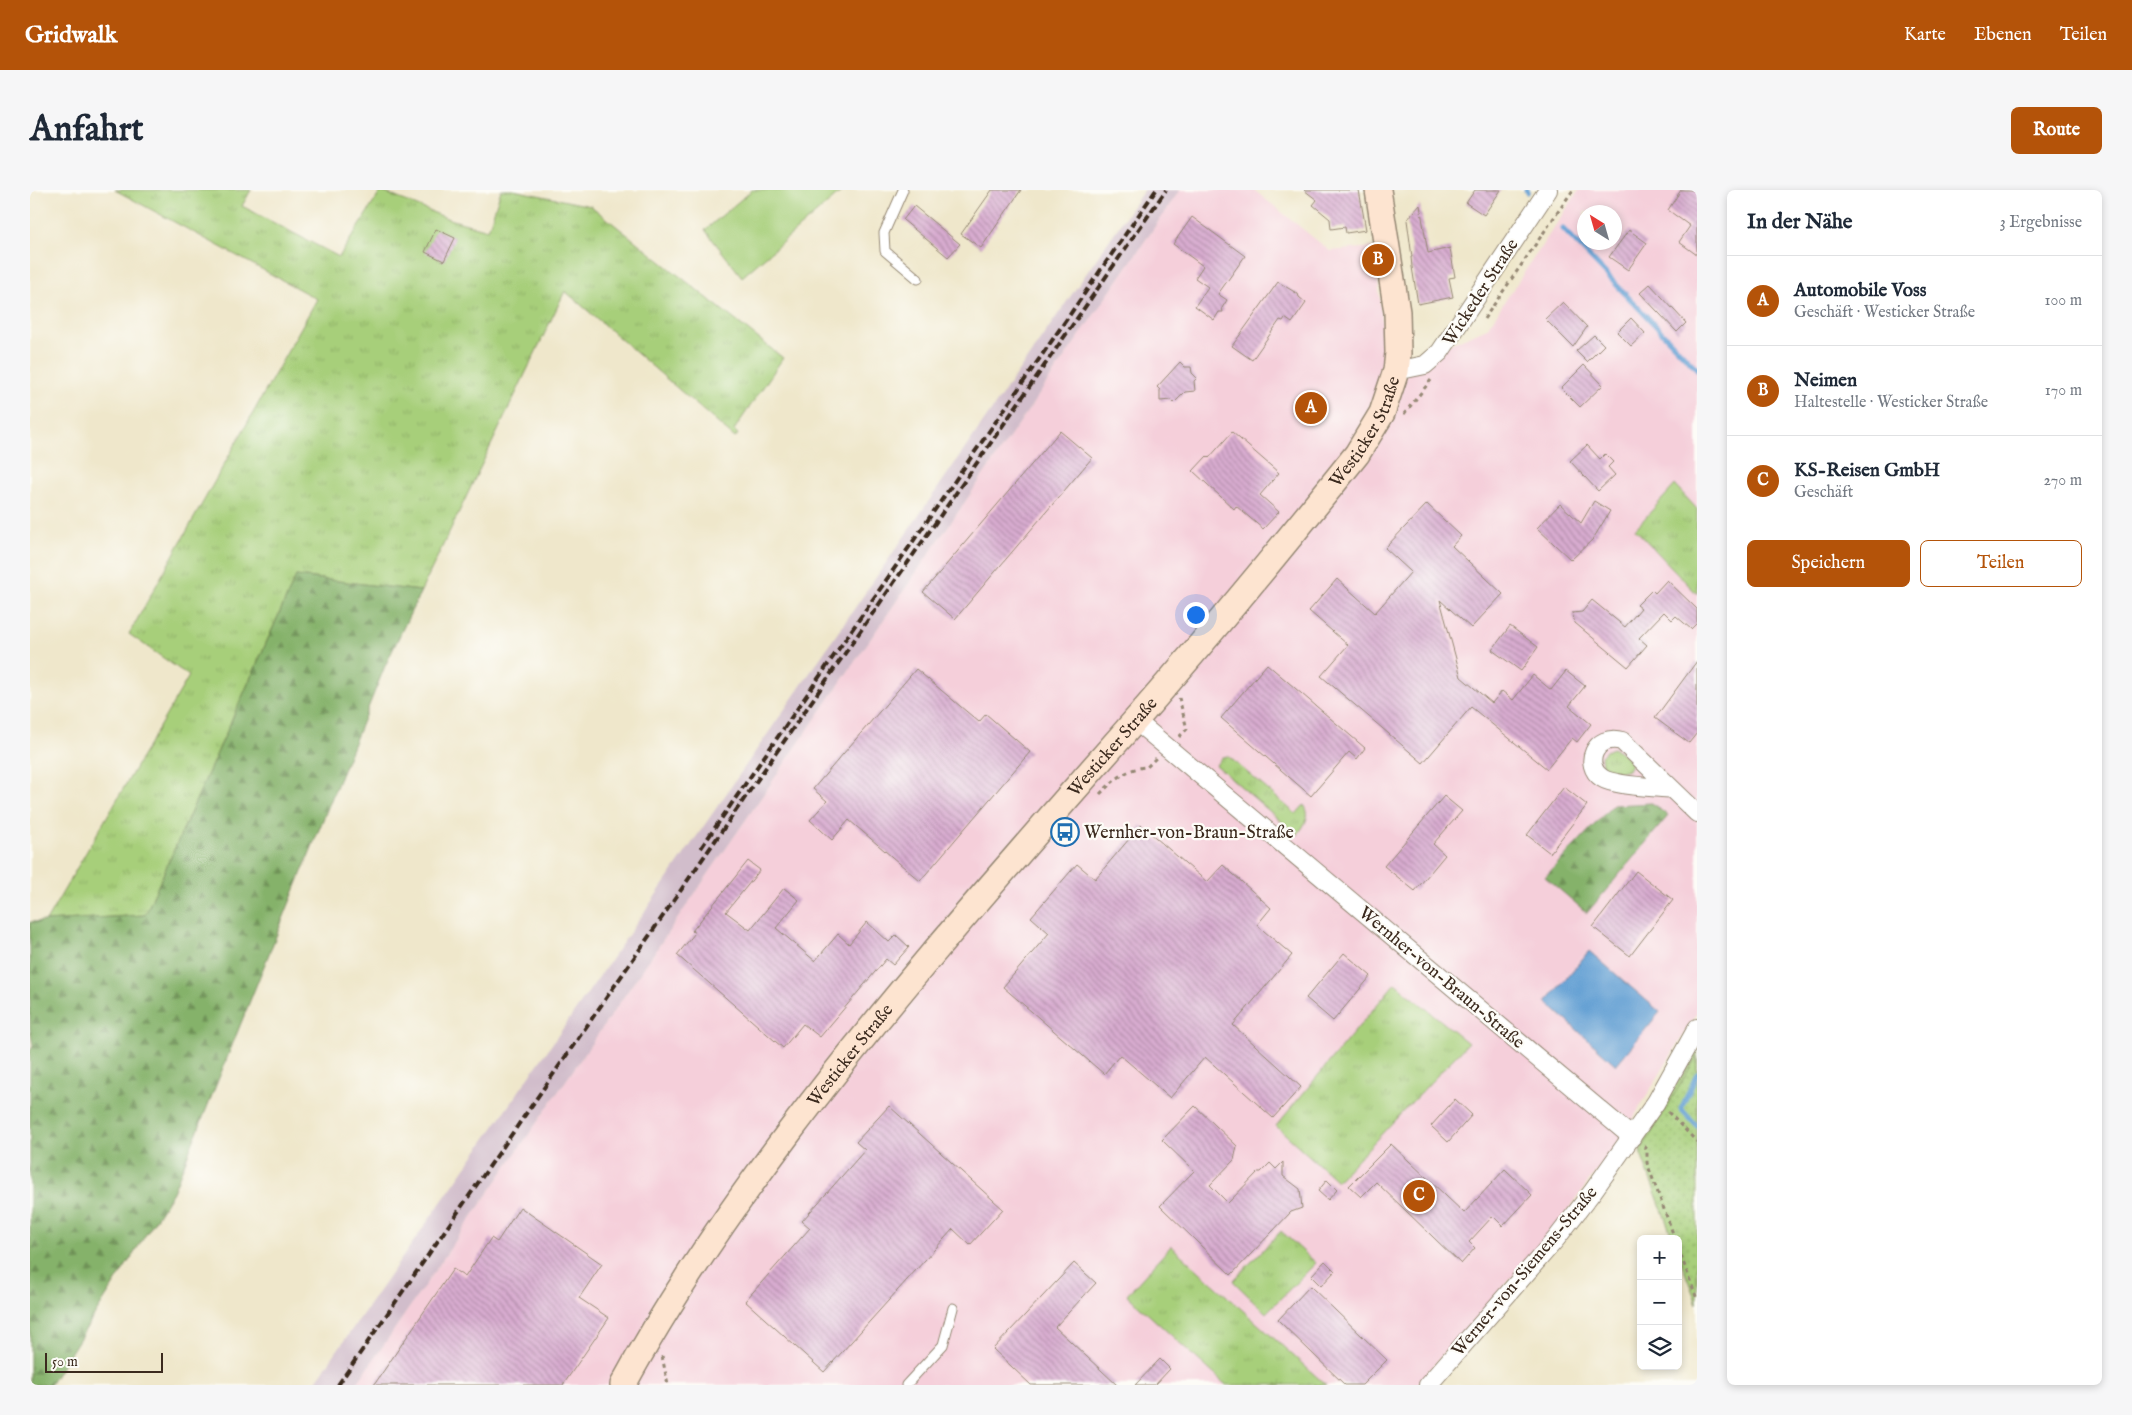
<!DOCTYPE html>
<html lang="de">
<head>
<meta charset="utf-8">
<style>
  body { margin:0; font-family:"IM FELL English",serif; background:#f6f6f7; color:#1f2937 }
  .controls { position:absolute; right:15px; bottom:15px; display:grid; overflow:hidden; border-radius:8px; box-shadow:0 2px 8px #0003 }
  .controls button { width:45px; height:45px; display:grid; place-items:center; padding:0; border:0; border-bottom:1px solid #e0e1e3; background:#fff; color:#1f2937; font:25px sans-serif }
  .compass { position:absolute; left:1547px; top:15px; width:45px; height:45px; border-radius:50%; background:#fff; box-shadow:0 2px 8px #0003; rotate:323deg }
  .scale { position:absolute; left:15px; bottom:12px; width:118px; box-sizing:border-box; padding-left:5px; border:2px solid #3b2a1e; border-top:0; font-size:14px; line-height:18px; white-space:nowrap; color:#3b2a1e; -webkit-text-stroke:4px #fdfcf7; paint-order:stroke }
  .you { position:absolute; left:1165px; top:424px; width:18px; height:18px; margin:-12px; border:4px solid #fff; border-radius:50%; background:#1a73e8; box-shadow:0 0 0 8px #1a73e833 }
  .badge { display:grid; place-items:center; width:32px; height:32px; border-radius:50%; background:#b45309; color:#fff; font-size:16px; font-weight:700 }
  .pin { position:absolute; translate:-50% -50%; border:2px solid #fff; box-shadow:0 1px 5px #0006 }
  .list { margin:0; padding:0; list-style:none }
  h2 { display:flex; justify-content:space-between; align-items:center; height:65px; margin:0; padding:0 20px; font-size:21px }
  h2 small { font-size:16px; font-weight:400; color:#747a83 }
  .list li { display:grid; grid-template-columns:32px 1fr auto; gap:15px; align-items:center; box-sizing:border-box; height:90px; padding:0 20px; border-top:1px solid #e0e1e3 }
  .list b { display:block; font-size:19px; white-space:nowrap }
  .list p { margin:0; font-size:16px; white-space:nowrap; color:#747a83 }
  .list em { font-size:16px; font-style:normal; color:#747a83 }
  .actions { display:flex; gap:10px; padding:15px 20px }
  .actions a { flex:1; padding:11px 0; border:1px solid #b45309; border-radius:8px; text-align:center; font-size:18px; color:#b45309 }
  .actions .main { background:#b45309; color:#fff }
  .icon { flex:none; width:28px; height:28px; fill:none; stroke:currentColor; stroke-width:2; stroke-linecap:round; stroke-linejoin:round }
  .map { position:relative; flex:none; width:1667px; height:1195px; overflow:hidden; border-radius:8px }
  header { display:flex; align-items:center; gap:30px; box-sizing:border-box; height:70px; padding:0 25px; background:#b45309; color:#fff }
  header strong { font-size:24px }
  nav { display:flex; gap:28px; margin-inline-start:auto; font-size:18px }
  .intro { display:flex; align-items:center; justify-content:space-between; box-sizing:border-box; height:120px; padding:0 30px }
  h1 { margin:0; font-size:35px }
  .button { padding:12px 22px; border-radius:8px; background:#b45309; color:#fff; font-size:18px; font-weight:700 }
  main { display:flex; gap:30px; padding:0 30px }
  aside { flex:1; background:#fff; border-radius:8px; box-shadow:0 2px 8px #0003 }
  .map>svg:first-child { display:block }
</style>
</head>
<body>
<header>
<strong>Gridwalk</strong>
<nav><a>Karte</a><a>Ebenen</a><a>Teilen</a></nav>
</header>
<div class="intro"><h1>Anfahrt</h1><a class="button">Route</a></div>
<main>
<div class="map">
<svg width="1667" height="1195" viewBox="0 0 1667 1195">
  <defs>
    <pattern id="grass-tufts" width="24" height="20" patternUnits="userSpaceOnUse" patternTransform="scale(1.25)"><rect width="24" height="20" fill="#a7cf7a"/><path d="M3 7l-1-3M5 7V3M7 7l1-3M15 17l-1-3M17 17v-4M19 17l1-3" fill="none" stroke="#91b269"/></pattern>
    <pattern id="forest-firs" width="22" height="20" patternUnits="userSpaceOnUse" patternTransform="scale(1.25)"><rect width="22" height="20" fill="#85b26a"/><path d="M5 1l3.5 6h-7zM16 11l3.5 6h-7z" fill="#6e9157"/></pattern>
    <pattern id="park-dots" width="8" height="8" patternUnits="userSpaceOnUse" patternTransform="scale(1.25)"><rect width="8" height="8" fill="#a7cf7a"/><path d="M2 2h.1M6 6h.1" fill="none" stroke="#91b269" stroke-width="1.8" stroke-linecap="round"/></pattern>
    <pattern id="building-back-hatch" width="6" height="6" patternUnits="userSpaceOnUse" patternTransform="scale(1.25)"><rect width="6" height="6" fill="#d8acd0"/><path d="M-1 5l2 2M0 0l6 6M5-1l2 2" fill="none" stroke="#b08ca8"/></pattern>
  </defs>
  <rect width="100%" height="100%" fill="#fdfcf7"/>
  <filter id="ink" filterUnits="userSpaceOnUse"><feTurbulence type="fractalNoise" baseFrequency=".02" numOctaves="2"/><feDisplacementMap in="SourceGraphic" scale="10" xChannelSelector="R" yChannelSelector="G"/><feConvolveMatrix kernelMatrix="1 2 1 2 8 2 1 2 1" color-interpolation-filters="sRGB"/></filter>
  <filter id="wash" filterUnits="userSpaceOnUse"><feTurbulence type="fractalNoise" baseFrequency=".0096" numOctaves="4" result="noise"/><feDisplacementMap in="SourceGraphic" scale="20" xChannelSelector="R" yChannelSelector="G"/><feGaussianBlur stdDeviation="1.12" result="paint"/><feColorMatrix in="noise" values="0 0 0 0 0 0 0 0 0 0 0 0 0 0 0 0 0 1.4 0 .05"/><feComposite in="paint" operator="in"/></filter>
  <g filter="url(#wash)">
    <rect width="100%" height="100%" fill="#efe7cb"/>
    <path fill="#f5cfda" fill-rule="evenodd" d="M1150,0H1224L1300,61L1345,57L1356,175L1370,176L1457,138L1549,0H1667V822L1595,942L1519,1046L1386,1195H326ZM1554,22H1584V52H1554Z"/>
    <path fill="#d1bdcb" d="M1114,0H1150L326,1195H283L606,734Z"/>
    <path fill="url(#grass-tufts)" stroke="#717c4c" d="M85,0H221L212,16L309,67L351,1L419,29L458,40L471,0H483L561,16L753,168L704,240L708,244L705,248L535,101L391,401L266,386L115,725L16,731L159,486L99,444L287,109Z
      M1645,295L1667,319V404L1605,339Z
      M1582,558C1590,559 1598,567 1601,574L1598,580C1590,584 1579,582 1572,576L1571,566L1576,561Z
      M1198,566L1266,624L1274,615C1282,626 1274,636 1267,645L1186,575L1192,567Z
      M1365,793L1438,853L1307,991L1246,936Z
      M1667,860V990L1639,952L1607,959Z
      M1251,1041L1286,1073L1236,1123L1203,1091Z
      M1141,1056L1296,1195H1196L1097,1105Z"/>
    <path fill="url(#forest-firs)" stroke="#606e44" d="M266,386L391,401L355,476L143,1002L20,1195H0V861L3,856L0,838V732L115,725Z
      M1622,613L1638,626L1557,723L1515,687L1583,615Z"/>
    <path fill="url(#park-dots)" stroke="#717c4c" d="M1667,866V1114L1648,1064V1049H1643L1610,962Z"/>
    <path fill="#a7cf7a" stroke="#717c4c" d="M722,0H813L712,87L675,40Z"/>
    <path fill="#629fd3" stroke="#4e6478" d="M1559,761L1630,822L1586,875L1516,812Z"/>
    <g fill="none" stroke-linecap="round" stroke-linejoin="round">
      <path stroke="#629fd3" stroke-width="5" d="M1496,0L1498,2
        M1533,39L1667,179
        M1667,884L1651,919L1667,936"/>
    </g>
    <g id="blocks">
      <path fill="url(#building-back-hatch)" d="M962,0H991L951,58L931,44Z
        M1274,0H1329L1336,40L1316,43L1315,37L1301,39L1300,29L1283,15L1287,10Z
        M1445,0H1471L1454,25L1436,13Z
        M1651,0H1667V65L1649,52L1660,36L1638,20Z
        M1390,15L1398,63L1420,58L1425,87L1419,88L1423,107L1388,114L1382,77L1381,67H1382L1377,30Z
        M884,16L930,54L918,67L873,30Z
        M1162,27L1215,66L1188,104L1197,110L1192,118L1193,122H1189L1184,130L1165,116L1178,97L1165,88L1173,76L1143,54Z
        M406,39L425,48L414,71L395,62Z
        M1599,40L1617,53L1598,80L1579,67Z
        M1248,92L1268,104L1269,107L1276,113L1262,133L1255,128L1253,131L1250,130L1222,170L1202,156Z
        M1620,94L1656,133L1647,142L1610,103Z
        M1533,112L1557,137L1543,157L1515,129Z
        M1601,128L1615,143L1601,156L1587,142Z
        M1564,145L1574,155L1557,172L1546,161Z
        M1150,172L1155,177H1161L1162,183L1167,188L1164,191L1165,201L1155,202L1144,213L1141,210L1130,211V200L1127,197Z
        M1554,175L1573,195L1550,217L1531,198Z
        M1280,208L1290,218L1283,227L1272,217Z
        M1030,241L1062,268L925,429L893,402Z
        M1202,242L1249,283L1230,305L1249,322L1233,339L1206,316L1204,319L1163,281L1177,266L1179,268Z
        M1557,255L1570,269L1575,264L1583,272L1578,277L1585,285L1568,301L1540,271Z
        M1564,311L1580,321L1563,349L1541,370L1507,338L1530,314L1551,333Z
        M1397,314L1431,346L1422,356L1473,404L1441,438L1410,410L1431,487L1462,513L1472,501L1483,510L1503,485L1521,500L1536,481L1555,496L1539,516L1561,534L1547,552L1542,548L1517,579L1441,517L1393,573L1291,486L1318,455L1279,421L1307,389L1345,423L1381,382L1355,358Z
        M1637,390L1667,419V433L1661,439L1646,426L1642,430L1634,422L1609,448L1617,455L1598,477L1545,433L1542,423L1552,422L1562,410L1595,437L1611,418L1607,415L1622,400L1625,403Z
        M1480,436L1508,457L1491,481L1462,460Z
        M1667,471V543L1659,553L1625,528Z
        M1237,474L1335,558L1327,569L1319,562L1281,606L1191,528Z
        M886,479L949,532L956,524L1000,562L890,691L819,630L802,650L780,630L797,611L783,599Z
        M1534,597L1557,615L1520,663L1497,645Z
        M1414,606L1432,621L1403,654L1415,665L1385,701L1354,676Z
        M1111,635L1177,692L1193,675L1241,718L1227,735L1262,765L1203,835L1271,897L1243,928L1175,867L1140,908L1090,865L1074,884L973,797L1019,743L1001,727L1047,674L1065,689Z
        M718,671L730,680L696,722L720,740L754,698L769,710L746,738L785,771L808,744L819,754L837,732L859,752L866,745L879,757L863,775L856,769L790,847L773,834L753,858L647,765L665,743L662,741Z
        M1606,681L1643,710L1600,766L1563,737Z
        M1314,763L1341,786L1303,831L1276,808Z
        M1425,909L1442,925L1418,952L1401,936Z
        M859,916L973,1019L940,1055L923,1039L794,1182L715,1111L780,1038L772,1031L835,960L826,952Z
        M1165,916L1207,956L1204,970L1180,995L1198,1013L1228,982H1231L1240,973L1246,979L1253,972V986L1270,999L1272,1018L1261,1022L1201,1085L1130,1016L1164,981L1132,950Z
        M1361,954L1434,1023L1475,979L1502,1005L1473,1036L1463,1026L1439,1052L1445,1058L1431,1074L1346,992L1331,1007L1319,996Z
        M1297,990L1307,1000L1298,1010L1288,1001Z
        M490,1017L572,1074L549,1108L579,1128L533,1195H344L423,1079L435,1087L461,1048L467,1052Z
        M1295,1071L1305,1081L1291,1096L1281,1086Z
        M1044,1073L1066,1093L1025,1137L1087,1195H1001L963,1159Z
        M1280,1096L1357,1170L1332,1195H1315L1248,1130Z
        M1130,1169L1140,1179L1125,1195H1105Z"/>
    </g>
  </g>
  <g filter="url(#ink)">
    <use href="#blocks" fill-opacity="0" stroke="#958874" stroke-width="1"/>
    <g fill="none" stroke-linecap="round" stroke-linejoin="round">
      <defs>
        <path id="lane" d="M873,0L854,43L855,61L888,89
          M876,1195L913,1155L923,1118"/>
        <path id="street" d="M1366,181L1395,175L1410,162L1518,0
          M1106,531L1602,947
          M1642,599C1626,597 1584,596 1572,588C1552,575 1565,543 1592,551L1667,623
          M1398,1195L1526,1049L1563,1001L1626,912L1667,838"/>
        <g id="secondary">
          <path id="s1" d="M593,1195C641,1106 699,1022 760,941C856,814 961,695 1066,575C1156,474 1243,369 1327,264L1352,223L1366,181L1368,163L1367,122L1348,0"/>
        </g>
      </defs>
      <use href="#lane" stroke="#958874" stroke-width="11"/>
      <use href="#street" stroke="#958874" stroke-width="20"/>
      <use href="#secondary" stroke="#958874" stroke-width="28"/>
      <path stroke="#958874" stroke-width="3" stroke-dasharray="4 4" stroke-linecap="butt" d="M1454,129L1543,0
        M1374,224L1401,190
        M1149,547L1157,539L1149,508
        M1070,604C1084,590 1097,578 1117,577L1126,568
        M1638,922L1667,952
        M1614,956L1617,959V973L1645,1049
        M1648,1058L1667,1109
        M632,1166L638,1195"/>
      <use href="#lane" stroke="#fff" stroke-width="9"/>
      <use href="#street" stroke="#fff" stroke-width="18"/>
      <use href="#secondary" stroke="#fde4d0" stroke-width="25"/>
      <path stroke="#3b2a1e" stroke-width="4" stroke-dasharray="8 4" stroke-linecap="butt" d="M671,658L1126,0
        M308,1195L1136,0"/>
    </g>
  </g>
  <defs>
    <symbol id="bus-ring" viewBox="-11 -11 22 22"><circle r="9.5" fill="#fdfcf7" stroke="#1f6fb2" stroke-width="1.5"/><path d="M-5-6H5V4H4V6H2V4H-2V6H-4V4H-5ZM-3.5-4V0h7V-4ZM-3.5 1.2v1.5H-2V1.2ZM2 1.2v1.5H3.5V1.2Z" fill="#1f6fb2"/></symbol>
  </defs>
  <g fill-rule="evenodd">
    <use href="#bus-ring" x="1019" y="626" width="32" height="32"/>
  </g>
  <g text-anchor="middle" stroke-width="4.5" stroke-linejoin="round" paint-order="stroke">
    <g font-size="18" fill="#3b2a1e" stroke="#fdfcf7">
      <text transform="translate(1450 102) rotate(-57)" y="6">Wickeder Straße</text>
      <text dy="6" stroke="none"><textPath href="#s1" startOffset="1211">Westicker Straße</textPath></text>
      <text dy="6" stroke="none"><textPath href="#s1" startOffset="806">Westicker Straße</textPath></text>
      <text transform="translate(1412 787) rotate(40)" y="6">Wernher-von-Braun-Straße</text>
      <text dy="6" stroke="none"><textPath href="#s1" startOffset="401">Westicker Straße</textPath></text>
      <text transform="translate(1494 1081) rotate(-50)" y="6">Werner-von-Siemens-Straße</text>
    </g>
    <g font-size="18" fill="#3b2a1e" stroke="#fdfcf7" text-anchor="start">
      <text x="1054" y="648">Wernher-von-Braun-Straße</text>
    </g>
  </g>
</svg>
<div class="controls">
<button>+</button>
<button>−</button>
<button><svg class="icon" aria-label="layers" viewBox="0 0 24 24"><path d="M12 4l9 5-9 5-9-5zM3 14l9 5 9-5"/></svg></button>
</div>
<svg class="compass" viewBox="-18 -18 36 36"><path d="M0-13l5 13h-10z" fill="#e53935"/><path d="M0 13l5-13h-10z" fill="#747a83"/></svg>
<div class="scale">50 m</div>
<div class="you"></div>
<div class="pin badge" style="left:1281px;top:218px">A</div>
<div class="pin badge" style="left:1348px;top:70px">B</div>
<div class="pin badge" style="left:1389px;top:1006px">C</div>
</div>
<aside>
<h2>In der Nähe<small>3 Ergebnisse</small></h2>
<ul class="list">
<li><span class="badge">A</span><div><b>Automobile Voss</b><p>Geschäft · Westicker Straße</p></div><em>100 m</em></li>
<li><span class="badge">B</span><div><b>Neimen</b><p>Haltestelle · Westicker Straße</p></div><em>170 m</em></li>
<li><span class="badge">C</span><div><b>KS-Reisen GmbH</b><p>Geschäft</p></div><em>270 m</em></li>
</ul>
<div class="actions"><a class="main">Speichern</a><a>Teilen</a></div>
</aside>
</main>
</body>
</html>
